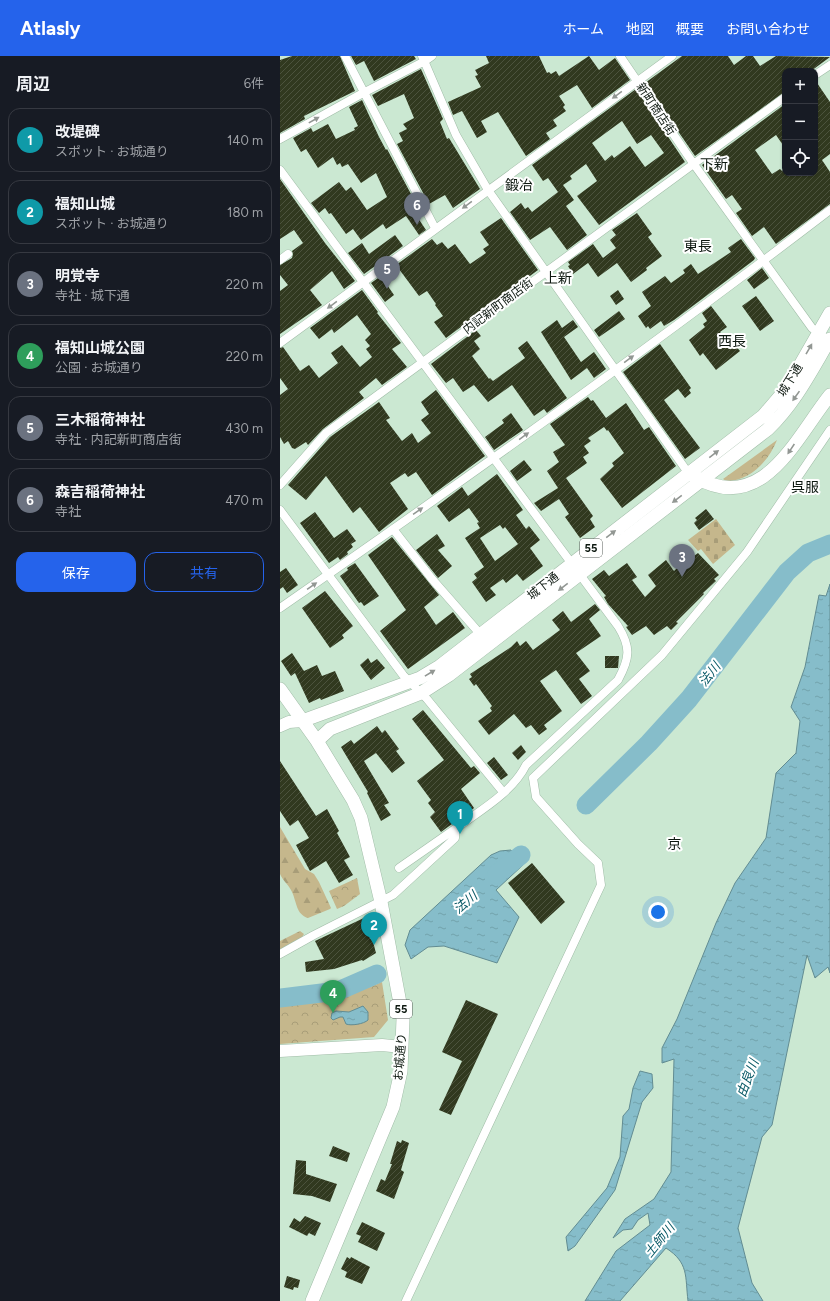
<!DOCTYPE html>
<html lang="ja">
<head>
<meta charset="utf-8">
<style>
  body { margin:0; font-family:Figtree,"Noto Sans JP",sans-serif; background:#242831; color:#f1f3f6 }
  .controls { position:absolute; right:12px; top:12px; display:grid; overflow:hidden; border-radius:8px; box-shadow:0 1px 3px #0004 }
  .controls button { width:36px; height:36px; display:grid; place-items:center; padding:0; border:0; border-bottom:1px solid #363941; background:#171b24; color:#f1f3f6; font:20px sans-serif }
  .you { position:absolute; left:378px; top:856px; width:14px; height:14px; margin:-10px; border:3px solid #fff; border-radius:50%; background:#1a73e8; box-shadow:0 0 0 6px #1a73e833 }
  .badge { display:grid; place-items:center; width:26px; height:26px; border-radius:50%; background:#2563eb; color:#fff; font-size:13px; font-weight:700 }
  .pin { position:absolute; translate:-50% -33px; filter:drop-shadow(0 1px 2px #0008) }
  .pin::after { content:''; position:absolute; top:21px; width:14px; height:12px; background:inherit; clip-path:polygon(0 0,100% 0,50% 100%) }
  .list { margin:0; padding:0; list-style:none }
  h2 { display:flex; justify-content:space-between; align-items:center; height:52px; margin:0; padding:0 16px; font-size:17px }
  h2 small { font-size:13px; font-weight:400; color:#9ea1a6 }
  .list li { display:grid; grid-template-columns:26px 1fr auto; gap:12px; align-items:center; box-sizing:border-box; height:64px; margin:0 8px 8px; padding:0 8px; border:1px solid #363941; border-radius:12px }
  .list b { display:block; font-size:15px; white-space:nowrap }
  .list p { margin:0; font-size:13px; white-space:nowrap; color:#9ea1a6 }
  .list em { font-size:13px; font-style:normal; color:#9ea1a6 }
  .actions { display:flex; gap:8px; padding:12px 16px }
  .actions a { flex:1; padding:9px 0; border:1px solid #2563eb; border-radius:12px; text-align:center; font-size:14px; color:#2563eb }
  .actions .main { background:#2563eb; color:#fff }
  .icon { flex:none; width:22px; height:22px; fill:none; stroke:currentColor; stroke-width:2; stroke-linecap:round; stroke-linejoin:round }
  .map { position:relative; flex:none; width:550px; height:1245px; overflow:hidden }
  header { display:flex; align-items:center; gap:24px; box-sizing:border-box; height:56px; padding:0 20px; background:#2563eb; color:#fff }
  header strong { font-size:19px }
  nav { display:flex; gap:22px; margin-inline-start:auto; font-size:14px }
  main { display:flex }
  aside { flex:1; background:#171b24 }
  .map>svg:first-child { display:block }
</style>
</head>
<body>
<header>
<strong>Atlasly</strong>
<nav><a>ホーム</a><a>地図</a><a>概要</a><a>お問い合わせ</a></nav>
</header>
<main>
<aside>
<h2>周辺<small>6件</small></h2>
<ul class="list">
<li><span class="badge" style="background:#0f9aa8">1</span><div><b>改堤碑</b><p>スポット · お城通り</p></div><em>140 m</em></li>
<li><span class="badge" style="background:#0f9aa8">2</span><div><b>福知山城</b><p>スポット · お城通り</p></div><em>180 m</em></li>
<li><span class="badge" style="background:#6b7280">3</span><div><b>明覚寺</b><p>寺社 · 城下通</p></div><em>220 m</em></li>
<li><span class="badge" style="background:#2e9e5b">4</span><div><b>福知山城公園</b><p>公園 · お城通り</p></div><em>220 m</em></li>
<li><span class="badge" style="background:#6b7280">5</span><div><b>三木稲荷神社</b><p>寺社 · 内記新町商店街</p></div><em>430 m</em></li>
<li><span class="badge" style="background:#6b7280">6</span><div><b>森吉稲荷神社</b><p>寺社</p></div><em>470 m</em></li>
</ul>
<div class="actions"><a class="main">保存</a><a>共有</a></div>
</aside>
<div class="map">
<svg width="550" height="1245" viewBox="0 0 550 1245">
  <defs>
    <pattern id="forest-firs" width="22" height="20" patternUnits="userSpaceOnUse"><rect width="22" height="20" fill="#c5b78c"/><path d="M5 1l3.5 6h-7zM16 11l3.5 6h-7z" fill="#a89d78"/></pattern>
    <pattern id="cemetery-stones" width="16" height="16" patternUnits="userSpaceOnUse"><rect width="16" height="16" fill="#c5b78c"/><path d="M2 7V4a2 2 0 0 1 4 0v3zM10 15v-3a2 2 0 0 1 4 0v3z" fill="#a89d78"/></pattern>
    <pattern id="park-crowns" width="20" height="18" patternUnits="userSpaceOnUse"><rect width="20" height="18" fill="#c5b78c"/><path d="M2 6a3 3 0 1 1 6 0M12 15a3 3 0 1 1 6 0" fill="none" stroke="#a89d78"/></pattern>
    <pattern id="water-ripples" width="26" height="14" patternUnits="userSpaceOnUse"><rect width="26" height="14" fill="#86bdca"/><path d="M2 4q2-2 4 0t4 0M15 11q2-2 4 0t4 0" fill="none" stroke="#72a2ac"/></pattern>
    <pattern id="building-hatch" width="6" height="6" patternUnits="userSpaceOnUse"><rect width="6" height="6" fill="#31391f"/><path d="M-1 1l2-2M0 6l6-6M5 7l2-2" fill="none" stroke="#4c533d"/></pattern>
  </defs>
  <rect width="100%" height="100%" fill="#cbe8d2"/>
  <path fill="url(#forest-firs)" d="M0,771L25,813L34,818L39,826L51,852L50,853L28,862C16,858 17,847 12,836C9,829 3,825 0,818Z
    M20,875L24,878L22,881L0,894V885Z"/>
  <path fill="url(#cemetery-stones)" d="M436,463L455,489L433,508L421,493L418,495L408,484Z"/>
  <path fill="url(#park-crowns)" d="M497,384C489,405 469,426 446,425L443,423Z
    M77,822L80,838L64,850L57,853L49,835Z
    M102,926L108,964L94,981L0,988V950L70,939Z"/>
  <path fill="url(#water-ripples)" stroke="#628c92" d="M550,528V917L548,911L535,922L527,899L492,1069L482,1081L458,1172L472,1227L483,1245H408C405,1220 409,1207 386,1192L340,1245H305L336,1195L370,1169L368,1157L358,1164L352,1173L343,1174L333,1182L345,1163L374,1143L391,1116L394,1003L382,1007V992L397,963L436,867L455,827L486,782L496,717L516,697L520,665L511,651L525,611L539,539L546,540Z
    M231,794L243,809L216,834L239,861L217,907L164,890L148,891L131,903L125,889L130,874L211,799L220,795Z
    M83,950L88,956V964C84,968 71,970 66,968L63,961H60L53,964L51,962L52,957L56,955L69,956Z
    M360,1015L372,1018L373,1032L362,1046L335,1134L295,1190L288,1195L286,1181L327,1132L340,1101L343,1060L349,1053L353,1032Z"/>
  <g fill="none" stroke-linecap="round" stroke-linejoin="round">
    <path stroke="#86bdca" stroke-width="19" d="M306,749L369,687L409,643L507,516L528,497L550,488
      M217,818L241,799
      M0,942L58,935L97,918"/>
  </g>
  <path fill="url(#building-hatch)" fill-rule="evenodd" d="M12,0H60L75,35L24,60L25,63L0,77V4Z
    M71,0H134L136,3L94,25L84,5L76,9Z
    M206,0H259L267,17L269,16L271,18L276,15L279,20L309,0L319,14L335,2L350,24L312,52L297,29L279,40L285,49L283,51L286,55L273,64L277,70L266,77L270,83L246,100L218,56L201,65L207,76L197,82L182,55L173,59L168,46L201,31L195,20L198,19L195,14L209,7Z
    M402,0H448L454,9L466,0H473L480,10L496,0L550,1L531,15H505V36L415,100L365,27Z
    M141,13L163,63L160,66L167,83L169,82L200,133L173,152L165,139L149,148L117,88L123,85L119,77L127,73L123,68L134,62L124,38L98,50L92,39Z
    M535,24L550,46V98L542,104L550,116V148L496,188L484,171L472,180L456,157L462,153L452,139L446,143L422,109L505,48V92L496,79L475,94L492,118L500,113L502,115L505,113V117H535Z
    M356,33L405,106L319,169L297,140L317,125L306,108L290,120L292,123L283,129L294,144L286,150L307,179L287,194L270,171L250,184L230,156L241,147L245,153L248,151L252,156L278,136L268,122L263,125L252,109ZM342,65L357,88L371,79L384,97L365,111L350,90L334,102L332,99L325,105L312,87Z
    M82,44L99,81L106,94L107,93L139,153L134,156L146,174L139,179L126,160L106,173L103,168L81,184L73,173L66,178L51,157L49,158L45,152L39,157L31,147L59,126L66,135L71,131L87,154L107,141L96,117L81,127L68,108L62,111L60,107L57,109L53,101L38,112L26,93L21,96L13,82L31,72L33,76L48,68L56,83L75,74L74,72L78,70L69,51Z
    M0,123L45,187L75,225L64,233L52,215L30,234L42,249L0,278V235L8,229L0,219V209L12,202L13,198L12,195L23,187L14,174L0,183Z
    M357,157L372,178L368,181L382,200L366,212L367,214L351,226L337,207L318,221L308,207L293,218L288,210L290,209L288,206L313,188L323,202L336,192L330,184L336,179L332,174Z
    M221,162L258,214L166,282L154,266L163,260L155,249L156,248L147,235L139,240L116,209L152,183L157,189L162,186L168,193L175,188L190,208L206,197L203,193L209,189L200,176Z
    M115,179L123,190L84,218L68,197L82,187L89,198Z
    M461,183L475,202L474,204L394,264L384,270L381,265L370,273L368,270L366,272L358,260L371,250L362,236L385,220L391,227L405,217L403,214L411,208L418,218L451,196L448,192Z
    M482,212L489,222L474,233L467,224Z
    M101,220L114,239L105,246L91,227Z
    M82,234L98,256L97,257L121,287L112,293L127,311L102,329L96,322L79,336L84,342L43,373L28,389L26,386L15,393L12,392L8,385L4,388L0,381V339L8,333L0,322V292L3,291L20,315L29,309L39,322L58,307L51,297L62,289L80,311L92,301L86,293L90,290L85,284L91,278L77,259L54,277L52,273L39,283L30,272Z
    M338,234L344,243L336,249L330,240Z
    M476,240L494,265L480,275L462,250Z
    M431,250L447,271L440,276L451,291L454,288L460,295L436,314L423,297L420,300L409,284L425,271L423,268L427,265L422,257Z
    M339,255L345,263L319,281L314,274Z
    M277,264L282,272L293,264L298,271L284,281L301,306L314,296L326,313L314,322L307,312L291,324L261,276Z
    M196,274L201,280L194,285L200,293L192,300L209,323L210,322L213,325L245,302L238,292L247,285L287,342L267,357L264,353L254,360L232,329L208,346L194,329L183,336L173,322L166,327L151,308Z
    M380,288L411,332L409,334L411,337L405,342L398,333L384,344L420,392L405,403L343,316Z
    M156,334L205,400L152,439L136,416L128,421L125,417L110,427L128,453L99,476L80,451L73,457L46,420L26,444L8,429L50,381L99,346L110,362L106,364L122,385L132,377L138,387L151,377L141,364L149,358L141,346Z
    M308,341L311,345L313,344L326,362L346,347L364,374L369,371L396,410L342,452L320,423L334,410L332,407L344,397L328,374L327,375L324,371L308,382L311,385L304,390L309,397L303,401L307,407L286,422L313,460L310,463L315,471L300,482L285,461L289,458L279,443L261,455L254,447L278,432L267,415L279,406L273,396L285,389L270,368Z
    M231,357L243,374L214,394L205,381L224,367L222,364Z
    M244,404L252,414L237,425L230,415Z
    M217,418L243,454L236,459L246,473L249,470L260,484L250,492L263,510L243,525L237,518L226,527L223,523L210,532L216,539L206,546L192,526L197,522L194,518L204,511L185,482L200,472L197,467L199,466L189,452L169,466L157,450L182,431L188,440ZM220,469L223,473L225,471L238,488L215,505L200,482Z
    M426,453L434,463L419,474L414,467L417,464L415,462Z
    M35,456L54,482L67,473L76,485L71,488L73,491L67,496L68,498L60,504L58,501L49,507L20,467Z
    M157,478L165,490L158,494L172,510L158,522L136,494Z
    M112,481L159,539L144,551L156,569L173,556L185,572L128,613L100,575L126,554L88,499Z
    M418,497L439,519L434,523L436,525L423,537L424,538L396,566L398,567L391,574L387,570L374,579L366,570L352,579L346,571L348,570L328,548L324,541L326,540L312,523L324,514L329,520L347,507L357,521L352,524L365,541L376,530L368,519L386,504L394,515L412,498L414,500Z
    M75,507L99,540L84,550L81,546L79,547L60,520L68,514L67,512Z
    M6,512L18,529L7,537L3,531L0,533V516Z
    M45,535L73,570L62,579L64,582L50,592L22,552Z
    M315,548L320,554L309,563L321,580L296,597L310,615L299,623L312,640L301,648L276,614L260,625L282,655L264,669L267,673L259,679L251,669L246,672L234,658L209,679L198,665L212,655L210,652L212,650L196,628L194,630L189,623L192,621L190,618L231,591L237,585L240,590L246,585L253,594L280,574L272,564L283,555L291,566Z
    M12,597L24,615L37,609L42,620L55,615L64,635L41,644L40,642L29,647L15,617L11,620L1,605Z
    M325,600H339L338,612H325Z
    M88,602L91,607L97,603L105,612L91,624L80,609Z
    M143,654L191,712L194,710L200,717L181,733L194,752L161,776L150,761L155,756L148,747L151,744L137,725L164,704L132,663Z
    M97,670L102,677L105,674L119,693L116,695L125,707L112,717L96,697L84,705L109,747L104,749L111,759L101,765L87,737L88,736L61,691L71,684L74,688Z
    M241,689L246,696L238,704L232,697Z
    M214,701L228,719L221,724L207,707Z
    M0,705L36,760L47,753L59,775L57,777L70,801L64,804L73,819L59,827L46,805L30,815L16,789L29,782L18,764L10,770L0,755Z
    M252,807L285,846L261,868L228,827Z
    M86,861L90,883L92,882L96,897L83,905L82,904L54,913L26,916L25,906L44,903L35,885Z
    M186,944L218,958L171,1059L159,1054L182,1005L162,996Z
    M122,1084L129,1087L121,1114L124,1116L114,1143L96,1135L101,1123L105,1125L112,1108H110L117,1085L121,1087Z
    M53,1090L70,1097L67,1106L49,1100Z
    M16,1104L26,1105V1118L57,1128L50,1146L32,1140L13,1138Z
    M25,1160L41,1167L35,1180L29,1177L27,1180L9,1171L14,1162L20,1166Z
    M82,1166L105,1177L97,1195L78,1186L81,1180L76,1178Z
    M67,1201L70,1203L71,1201L90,1211L82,1228L65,1221L67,1216L61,1213Z
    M7,1220L20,1224L18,1232L14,1231L13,1234L4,1231Z"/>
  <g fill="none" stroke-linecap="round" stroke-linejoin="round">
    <defs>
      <path id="street" d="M65,0L155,172
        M142,0L176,79L208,134L409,418
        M340,0L413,107L532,272L542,279
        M535,19L550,9
        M0,83L83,37L145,5L152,0
        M0,114L338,570C351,591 350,602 338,624L246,709C232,737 199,755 175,773V782L113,839L34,879L0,898
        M0,204L8,198
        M0,287L392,0
        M0,429L46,377L505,41
        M0,454L123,619L147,643L223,736
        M113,473L152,523L201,579
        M0,552C186,423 370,292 550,154
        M253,722L382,599L467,496L550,374
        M119,812L175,773
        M126,1245L321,829L318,807L298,788L256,741L253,722"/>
      <path id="secondary" d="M0,670L9,666L22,665
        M0,995L102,989L122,991"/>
      <path id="primary" d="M415,421C483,460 515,383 550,339
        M0,633L37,685L73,744L81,762L101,846L123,963L121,1015L113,1051L32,1245
        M22,665L140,622L160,610L483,360L507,332L550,257
        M37,685L50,673L141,637L169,619L488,373C515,347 531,315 550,283"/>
    </defs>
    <use href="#street" stroke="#a0bca7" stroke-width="9"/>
    <use href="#secondary" stroke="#a0bca7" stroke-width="13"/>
    <use href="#primary" stroke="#a0bca7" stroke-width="14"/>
    <use href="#street" stroke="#fff" stroke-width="8"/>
    <use href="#secondary" stroke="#fff" stroke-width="12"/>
    <use href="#primary" stroke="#fff" stroke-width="13"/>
  </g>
  <defs><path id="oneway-solid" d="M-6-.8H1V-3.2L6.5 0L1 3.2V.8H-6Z"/></defs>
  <g fill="#929793">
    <use href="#oneway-solid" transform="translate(337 39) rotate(144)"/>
    <use href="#oneway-solid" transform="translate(34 64) rotate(-29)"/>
    <use href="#oneway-solid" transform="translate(187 149) rotate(144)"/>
    <use href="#oneway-solid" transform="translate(52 249) rotate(144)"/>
    <use href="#oneway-solid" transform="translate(529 293) rotate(-60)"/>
    <use href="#oneway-solid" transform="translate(349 303) rotate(-36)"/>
    <use href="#oneway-solid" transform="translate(516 340) rotate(125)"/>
    <use href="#oneway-solid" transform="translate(244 380) rotate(-36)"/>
    <use href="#oneway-solid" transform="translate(511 393) rotate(124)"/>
    <use href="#oneway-solid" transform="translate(434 398) rotate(-38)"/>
    <use href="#oneway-solid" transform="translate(397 443) rotate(143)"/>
    <use href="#oneway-solid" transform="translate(138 455) rotate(-35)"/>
    <use href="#oneway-solid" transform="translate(331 478) rotate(-37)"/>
    <use href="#oneway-solid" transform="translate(32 530) rotate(-35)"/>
    <use href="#oneway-solid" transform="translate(283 531) rotate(142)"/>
    <use href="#oneway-solid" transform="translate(150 617) rotate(-31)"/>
  </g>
  <g text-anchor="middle" stroke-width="4" stroke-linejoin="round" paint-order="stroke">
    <g fill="#fff" stroke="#565d58" stroke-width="1">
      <rect x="300" y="483" width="22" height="18" rx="3"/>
      <rect x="110" y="944" width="22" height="18" rx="3"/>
    </g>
    <g font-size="11" font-weight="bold" fill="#0d1810">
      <text x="311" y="496">55</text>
      <text x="121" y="957">55</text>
    </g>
    <g font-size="12" fill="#0d1810" stroke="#fff">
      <text transform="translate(376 53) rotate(56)" y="4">新町商店街</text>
      <text transform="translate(218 250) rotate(-37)" y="4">内記新町商店街</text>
      <text transform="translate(510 324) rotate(-58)" y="4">城下通</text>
      <text transform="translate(263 530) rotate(-38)" y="4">城下通</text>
      <text transform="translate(120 1001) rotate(-85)" y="4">お城通り</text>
    </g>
    <g font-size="13" font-style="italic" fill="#0a5a67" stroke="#fff">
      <text transform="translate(429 618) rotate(-52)" y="5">法川</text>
      <text transform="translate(185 846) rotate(-40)" y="5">法川</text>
      <text transform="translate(467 1022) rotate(-69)" y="5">由良川</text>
      <text transform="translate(379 1184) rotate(-51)" y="5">土師川</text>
    </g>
    <g font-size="14" fill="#0d1810" stroke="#fff">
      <text x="434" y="113">下新</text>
      <text x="239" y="134">鍛冶</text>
      <text x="418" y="195">東長</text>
      <text x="278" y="227">上新</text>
      <text x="452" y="290">西長</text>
      <text x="525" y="436">呉服</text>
      <text x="394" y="793">京</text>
    </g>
  </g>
</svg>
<div class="controls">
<button>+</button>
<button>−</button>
<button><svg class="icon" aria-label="locate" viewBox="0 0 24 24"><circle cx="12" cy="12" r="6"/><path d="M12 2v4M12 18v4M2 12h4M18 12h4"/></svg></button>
</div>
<div class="you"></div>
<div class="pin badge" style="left:180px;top:778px;background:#0f9aa8">1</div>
<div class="pin badge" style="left:94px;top:889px;background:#0f9aa8">2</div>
<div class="pin badge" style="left:402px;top:521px;background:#6b7280">3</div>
<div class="pin badge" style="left:53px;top:957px;background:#2e9e5b">4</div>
<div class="pin badge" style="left:107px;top:233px;background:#6b7280">5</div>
<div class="pin badge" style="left:137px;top:169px;background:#6b7280">6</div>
</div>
</main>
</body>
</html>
